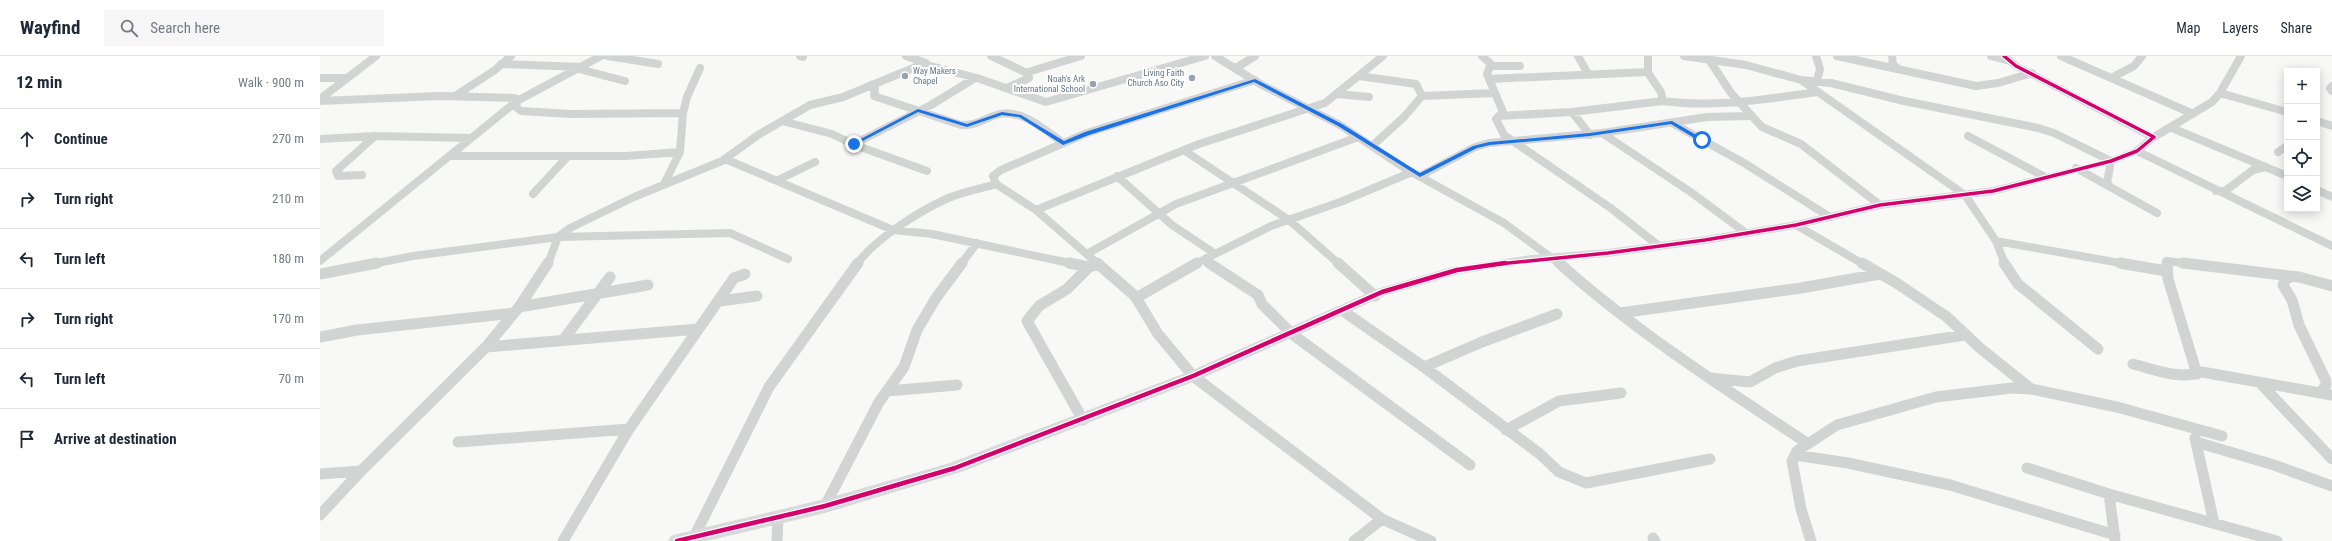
<!DOCTYPE html>
<html lang="en">
<head>
<meta charset="utf-8">
<style>
  body { margin:0; font-family:"Roboto Condensed",sans-serif; background:#f6f6f7; color:#1f2937 }
  .controls { position:absolute; right:12px; top:12px; display:grid; overflow:hidden; border-radius:0px; box-shadow:0 2px 10px #0003 }
  .controls button { width:36px; height:36px; display:grid; place-items:center; padding:0; border:0; border-bottom:1px solid #e0e1e3; background:#fff; color:#1f2937; font:20px sans-serif }
  .stop { position:absolute; width:12px; height:12px; margin:-9px; border:3px solid #1a73e8; border-radius:50%; background:#fff }
  .stop.end { background:#1a73e8; border-color:#fff; box-shadow:0 1px 4px #0008 }
  .list { margin:0; padding:0; list-style:none }
  h2 { display:flex; justify-content:space-between; align-items:center; height:52px; margin:0; padding:0 16px; font-size:17px }
  h2 small { font-size:13px; font-weight:400; color:#747a83 }
  .list li { display:grid; grid-template-columns:26px 1fr auto; gap:12px; align-items:center; box-sizing:border-box; height:60px; padding:0 16px; border-top:1px solid #e0e1e3 }
  .list b { display:block; font-size:15px; white-space:nowrap }
  .list em { font-size:13px; font-style:normal; color:#747a83 }
  .icon { flex:none; width:22px; height:22px; fill:none; stroke:currentColor; stroke-width:2; stroke-linecap:round; stroke-linejoin:round }
  .map { position:relative; flex:none; width:2012px; height:485px; overflow:hidden }
  header { display:flex; align-items:center; gap:24px; box-sizing:border-box; height:56px; padding:0 20px; background:#fff; border-bottom:1px solid #e0e1e3 }
  header strong { font-size:19px }
  nav { display:flex; gap:22px; margin-inline-start:auto; font-size:14px }
  .search { width:280px; height:36px; background:#f6f6f7; display:flex; align-items:center; gap:10px; box-sizing:border-box; padding:0 14px; border-radius:0px; color:#747a83; font-size:15px }
  main { display:flex }
  aside { flex:1; background:#fff }
  .map>svg:first-child { display:block }
</style>
</head>
<body>
<header>
<strong>Wayfind</strong>
<div class="search"><svg class="icon" aria-label="search" viewBox="0 0 24 24"><circle cx="10" cy="10" r="6"/><path d="M15 15l6 6"/></svg>Search here</div>
<nav><a>Map</a><a>Layers</a><a>Share</a></nav>
</header>
<main>
<aside>
<h2>12 min<small>Walk · 900 m</small></h2>
<ul class="list">
<li><svg class="icon" aria-label="ahead" viewBox="0 0 24 24"><path d="M12 20V5M6 11l6-6 6 6"/></svg><div><b>Continue</b></div><em>270 m</em></li>
<li><svg class="icon" aria-label="right" viewBox="0 0 24 24"><path d="M7 20v-9h11M14 6l5 5-5 5"/></svg><div><b>Turn right</b></div><em>210 m</em></li>
<li><svg class="icon" aria-label="left" viewBox="0 0 24 24"><path d="M17 20v-9H6M10 6l-5 5 5 5"/></svg><div><b>Turn left</b></div><em>180 m</em></li>
<li><svg class="icon" aria-label="right" viewBox="0 0 24 24"><path d="M7 20v-9h11M14 6l5 5-5 5"/></svg><div><b>Turn right</b></div><em>170 m</em></li>
<li><svg class="icon" aria-label="left" viewBox="0 0 24 24"><path d="M17 20v-9H6M10 6l-5 5 5 5"/></svg><div><b>Turn left</b></div><em>70 m</em></li>
<li><svg class="icon" aria-label="arrive" viewBox="0 0 24 24"><path d="M6 21V4h12l-3 4 3 4H6"/></svg><div><b>Arrive at destination</b></div></li>
</ul>
</aside>
<div class="map">
<svg width="2012" height="485" viewBox="0 0 2012 485">
  <rect width="100%" height="100%" fill="#f8f8f7"/>
  <g fill="none" stroke-linecap="round" stroke-linejoin="round">
    <path stroke="#d2d3d3" stroke-width="8" d="M288,0L338,8
      M480,0L483,1
      M586,0L606,7
      M671,0L709,18
      M895,0L942,29L1020,69L1086,113L1184,167L1240,208
      M1162,0L1171,8L1167,18L1183,56L1176,63L1184,79L1292,153L1339,190
      M1258,0L1268,18
      M1364,0L1426,9L1481,24L1511,27L1584,45L1718,72L1734,77L1791,105L1787,127L1789,129
      M1496,0L1500,13L1497,25
      M1517,0L1656,30L1678,27L1712,17
      M1572,0L1573,9L1579,13
      M1671,0L1690,5
      M1741,0L1871,57
      M1390,5L1411,37L1442,71L1481,88L1560,149
      M181,8L262,11
      M1171,10H1200
      M916,12L935,0
      M259,13L305,25
      M1039,20L1096,28L1102,40
      M1793,21L1814,10L1822,0
      M0,22H27
      M1169,23L1328,16
      M1481,24L1645,139L1676,185L1685,208
      M551,29L555,33L554,40L641,69C655,70 664,63 676,59C700,51 725,74 743,87
      M2012,30L2010,32L2012,35
      M687,32L709,22L708,16L761,0
      M1900,37L1967,56
      M1017,38L1049,41
      M135,40L175,14L191,0
      M0,43L56,0
      M0,45L119,40L195,42L197,45L196,51L201,55L251,58L363,57
      M1343,45C1395,52 1446,43 1498,36
      M1252,56L1270,79
      M1179,60L1252,56L1343,45L1341,36L1328,17V0
      M462,65L512,78L535,89L607,115
      M1997,65L2012,70
      M1352,67L1424,107L1510,161
      M1852,72L1967,120
      M1282,77L1372,137L1426,177
      M1648,80L1725,121
      M1834,81L1892,46L1900,37L1921,0
      M0,83L55,80L151,82
      M534,88L611,49L655,22
      M1052,90L1084,61L1102,40L1175,37
      M865,95L969,164L1019,208
      M1817,95L2012,190
      M1958,96L1967,90
      M129,100H306L360,96
      M405,103L573,174L612,178L754,208
      M1756,112L1837,157
      M42,119L18,120L16,115L55,80
      M797,120L852,169L894,197
      M1100,120L1155,91L1169,87L1282,77L1387,61L1430,60
      M458,124L495,106
      M344,128L360,96L363,57L367,41L380,12
      M1997,134L2012,141
      M1896,135H1905L1933,114L1946,111
      M213,138L248,100
      M716,154L879,88L1005,47L1063,0
      M1476,169L1543,208
      M1676,185L1806,208
      M767,198L856,148L1038,81
      M886,202L890,208
      M0,205L197,45L281,0
      M52,208L93,200L238,181L410,177L468,203
      M228,208L238,181L250,172L314,141L402,105L438,79L490,49L523,41L603,8L657,22L726,46L885,0
      M537,208C555,183 598,156 626,143C641,136 660,133 676,128
      M641,208L657,187
      M778,208L716,154L676,128L673,120L681,114L767,77L935,24
      M875,208L951,170L1023,145L1092,116
      M1847,208V205L1871,208"/>
    <path stroke="#d2d3d3" stroke-width="11" d="M749,207L769,211L779,208
      M777,207L815,240L838,278L873,320L1062,463L1111,485
      M889,207L938,239L942,248L972,278L1150,409
      M1018,207L1055,240
      M1239,207C1315,275 1402,331 1487,387
      M1542,207L1578,228L1627,261L1660,292L1711,333
      M1684,207L1698,228L1778,293
      M1800,207L1846,215
      M1847,207L1848,223L1877,318
      M1863,207L1979,221L2012,230
      M0,218L57,207
      M1970,221L1965,224L1963,229L1972,244L1979,269L2006,325V329L2000,337
      M816,242L877,207
      M400,245L437,240
      M199,251L328,229
      M1023,255L1104,311L1220,398L1239,416L1266,427L1390,403
      M1300,257L1481,232L1560,218
      M0,281L37,274L194,257
      M244,283L290,221
      M166,291L378,273
      M1813,308C1836,314 1859,324 1882,316L2012,339
      M1104,311L1162,286L1237,258
      M1390,322L1430,326L1455,312L1477,305L1645,279
      M1940,327L2012,403
      M567,335L637,329
      M763,364L707,265L719,250L747,233L769,211
      M1186,374L1239,345L1301,337
      M1875,382L1894,467
      M138,386L309,373
      M1876,386L1954,409L2012,430
      M1475,399L1528,407L1630,429L1795,479
      M1707,412L1789,438L1957,485
      M0,418L41,415
      M1789,438L1795,484
      M505,450L559,346L584,311L597,274L616,242L642,207
      M0,459L41,415L166,291L199,251L228,207
      M1333,482L1335,485
      M243,485L309,373L414,222L425,218
      M372,485L449,331L538,207
      M457,485L458,461
      M1034,485L1062,463
      M1491,485L1481,453L1472,405L1477,395L1517,369L1616,341L1692,332L1711,333L1797,351L1902,380"/>
    <path fill="#d7d9db" fill-rule="evenodd" d="M1679,0H1690L1700,8L1840,81L1821,97L1795,107L1673,139L1560,153L1476,173L1385,188L1288,201L1211,207L1139,218L1067,239L878,324L641,416L505,457L387,485H348L351,480L357,478L505,443L630,407L868,316L1057,233L1132,211L1211,199L1288,193L1385,180L1476,165L1560,145L1673,131L1787,103L1813,93L1826,82L1692,12Z"/>
    <defs>
      <path id="cycleway-far1" d="M1178,208L1288,197L1385,184L1476,169L1560,149L1673,135L1791,105L1817,95L1834,81L1696,10L1684,0"/>
      <path id="cycleway" d="M357,485L505,450L635,412L873,320L1062,236L1137,214L1185,207"/>
    </defs>
    <use href="#cycleway-far1" stroke="#fff" stroke-width="5.5"/>
    <use href="#cycleway" stroke="#fff" stroke-width="7"/>
    <use href="#cycleway-far1" stroke="#d6006c" stroke-width="3.5"/>
    <use href="#cycleway" stroke="#d6006c" stroke-width="4.5"/>
  </g>
  <path fill="#1a73e8" d="M935,23L1022,68L1100,117L1153,90L1169,86L1270,77L1352,65L1385,84L1381,86L1351,68L1270,80L1170,89L1157,92L1100,121L1018,70L934,26L769,79L743,89L699,61L682,59L647,71L598,56L535,89L531,88L598,53L647,68L682,56L701,59L744,85L765,76Z"/>
  <g fill="#98a2b0" stroke="#fff" stroke-width="1.5">
    <circle cx="585" cy="20" r="4"/>
    <circle cx="872" cy="22" r="4"/>
    <circle cx="773" cy="28" r="4"/>
  </g>
  <g text-anchor="middle" stroke-width="4" stroke-linejoin="round" paint-order="stroke">
    <g font-size="9" fill="#65748a" stroke="#fff" text-anchor="end">
      <text x="593" y="18" text-anchor="start">Way Makers<tspan x="593" dy="10">Chapel</tspan></text>
      <text x="864" y="20">Living Faith<tspan x="864" dy="10">Church Aso City</tspan></text>
      <text x="765" y="26">Noah's Ark<tspan x="765" dy="10">International School</tspan></text>
    </g>
  </g>
</svg>
<div class="controls">
<button>+</button>
<button>−</button>
<button><svg class="icon" aria-label="locate" viewBox="0 0 24 24"><circle cx="12" cy="12" r="6"/><path d="M12 2v4M12 18v4M2 12h4M18 12h4"/></svg></button>
<button><svg class="icon" aria-label="layers" viewBox="0 0 24 24"><path d="M12 4l9 5-9 5-9-5zM3 14l9 5 9-5"/></svg></button>
</div>
<div class="stop" style="left:1382px;top:84px"></div>
<div class="stop end" style="left:534px;top:88px"></div>
</div>
</main>
</body>
</html>
